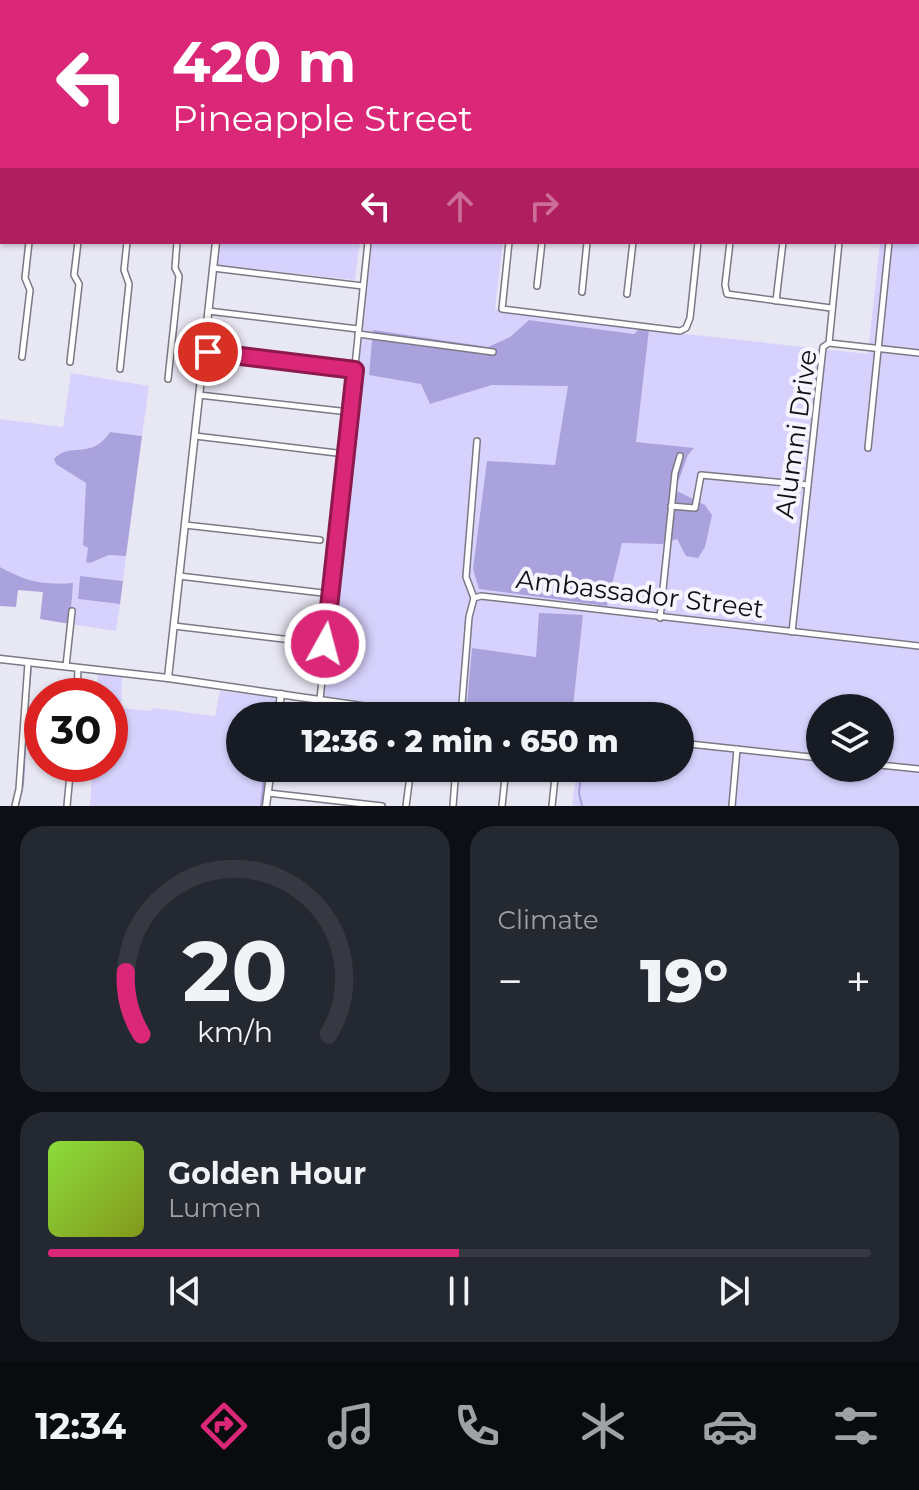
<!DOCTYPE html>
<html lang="en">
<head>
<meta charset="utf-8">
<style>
  :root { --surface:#171b24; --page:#242831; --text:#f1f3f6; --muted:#9ea1a6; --line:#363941; --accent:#db2777 }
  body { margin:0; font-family:Montserrat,sans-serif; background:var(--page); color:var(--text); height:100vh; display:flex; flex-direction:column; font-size:30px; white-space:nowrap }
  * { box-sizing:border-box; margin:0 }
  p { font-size:26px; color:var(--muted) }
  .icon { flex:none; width:44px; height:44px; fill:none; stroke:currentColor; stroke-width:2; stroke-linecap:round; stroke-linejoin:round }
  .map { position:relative; height:806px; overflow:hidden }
  .side { display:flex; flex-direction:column; gap:20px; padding:20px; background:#0d0f14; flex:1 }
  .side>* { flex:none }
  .guide { position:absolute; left:0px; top:0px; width:920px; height:244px; box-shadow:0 2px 6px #0004; background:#db2777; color:#fff; overflow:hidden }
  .tools { position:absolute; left:806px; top:694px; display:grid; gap:16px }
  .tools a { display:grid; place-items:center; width:88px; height:88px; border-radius:50%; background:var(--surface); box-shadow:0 2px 6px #0004; font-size:40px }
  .speed { position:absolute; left:24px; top:678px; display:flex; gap:16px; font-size:40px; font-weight:700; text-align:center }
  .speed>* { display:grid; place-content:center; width:104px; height:104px; border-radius:50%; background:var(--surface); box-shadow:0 2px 6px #0004; line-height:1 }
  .speed .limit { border:12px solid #d22; background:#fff; color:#111 }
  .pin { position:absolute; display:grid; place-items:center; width:68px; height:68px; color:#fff; margin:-34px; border:4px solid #fff; border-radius:50%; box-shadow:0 2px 8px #0007 }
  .me { position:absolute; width:88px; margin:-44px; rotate:7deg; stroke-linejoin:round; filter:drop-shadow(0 0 6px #0008) }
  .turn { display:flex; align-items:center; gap:28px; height:168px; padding:0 40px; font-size:36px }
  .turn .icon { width:104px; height:104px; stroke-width:2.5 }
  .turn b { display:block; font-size:56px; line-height:68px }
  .lanes { display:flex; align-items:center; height:76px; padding:0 40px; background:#0003; justify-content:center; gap:40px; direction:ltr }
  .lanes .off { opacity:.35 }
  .big { font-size:60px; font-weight:800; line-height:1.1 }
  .side .widget { flex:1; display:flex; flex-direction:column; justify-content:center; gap:12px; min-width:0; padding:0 28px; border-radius:24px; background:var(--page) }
  .side .dial { align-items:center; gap:0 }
  .dial svg { height:208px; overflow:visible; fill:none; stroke:var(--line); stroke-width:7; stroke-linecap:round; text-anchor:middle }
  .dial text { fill:var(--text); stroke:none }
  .song { display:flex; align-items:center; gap:24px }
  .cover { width:96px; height:96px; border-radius:12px; background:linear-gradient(135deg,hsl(90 70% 55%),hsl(70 70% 35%)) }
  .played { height:8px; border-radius:4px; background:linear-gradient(90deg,var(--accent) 50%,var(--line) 50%) }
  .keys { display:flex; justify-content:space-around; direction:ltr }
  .heat { display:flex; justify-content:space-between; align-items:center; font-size:44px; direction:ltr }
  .side .tiles { flex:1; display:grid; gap:20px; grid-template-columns:1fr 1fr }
  .widget:last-child { grid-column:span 2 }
  .trip { position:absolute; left:226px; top:702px; width:468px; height:80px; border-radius:40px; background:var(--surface); box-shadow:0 2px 6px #0004; font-weight:800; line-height:80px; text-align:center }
  .dock { display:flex; height:128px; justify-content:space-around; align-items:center; background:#090b0e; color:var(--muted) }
  .dock .icon { width:56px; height:56px }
  .dock .active { color:var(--accent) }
  .dock b { font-size:36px; color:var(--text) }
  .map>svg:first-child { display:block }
</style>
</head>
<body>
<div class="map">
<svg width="919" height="806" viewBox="0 0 919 806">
  <rect width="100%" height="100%" fill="#e8e7f4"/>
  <g fill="#d7d2fd" fill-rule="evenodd">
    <path d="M907 0H919V806H572L577 768H680V716H572L583 616 536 657 472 648 466 714 323 696 342 536 330 534 339 458 348 457 372 242H503L495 309 639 329 634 334 529 320 510 337 488 347 373 331 421 384 430 404 492 385H569L555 465 622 543 662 544 705 505 674 490 688 455 694 449 636 442 649 330 868 354 880 242H918V2H907ZM820 708H880V768H820Z"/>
    <path d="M220 242H360L355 280 218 265Z"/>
    <path d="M71 373 149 386 142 436 110 432C95 456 80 446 57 455L70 473 86 483 83 545 88 548 90 563 109 555 126 556 123 581 80 576 78 599 120 604 116 631 70 624 73 583C43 585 26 582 0 567V419L63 427Z"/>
    <path d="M97 670 122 673 121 708 151 711 153 708 215 716 220 691 271 697 281 694 278 716H240V768H271L266 806H90L93 764H110V696H77V693L98 695Z"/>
  </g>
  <g fill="#aaa2dc">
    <path d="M529 320 634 334 639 329 649 330 636 442 694 448 688 455 675 490 705 505 712 515 705 547 698 558 686 556 677 539 662 544 622 543 607 606 479 589 473 569 487 461 555 465 568 386 492 385 430 404 421 384 369 375 373 330 488 347 510 337Z"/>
    <path d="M110 432 142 436 126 556 109 555 90 563 86 562 88 548 83 545 86 483 56 464 54 459C70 441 91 461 110 432Z"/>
    <path d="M0 567C27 582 43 585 73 583L70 624 40 619 43 592 18 590 16 607 0 606Z"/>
    <path d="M80 576 123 581 120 604 78 599Z"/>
    <path d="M539 613 583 615 572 716 466 714 472 648 536 657Z"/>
  </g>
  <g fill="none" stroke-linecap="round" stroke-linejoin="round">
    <g stroke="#a8a0da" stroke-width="2">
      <path d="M0 167H2"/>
      <path d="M0 174H2"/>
      <path d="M28 699 31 668"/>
      <path d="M582 768 579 793 582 806"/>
      <path d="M18 806 23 784 27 713"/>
      <path d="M261 806 265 768"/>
    </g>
    <defs>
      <g id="minor">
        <path d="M166 2V0"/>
        <path d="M243 2V0"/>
        <path d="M405 2 425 0"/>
        <path d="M535 2V0"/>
        <path d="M658 2V0"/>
        <path d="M697 2 698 0"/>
        <path d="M734 2 735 0"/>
        <path d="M760 2V0"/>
        <path d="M811 2V0"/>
        <path d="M865 2V0"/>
        <path d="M916 2V0"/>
        <path d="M509 242 502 309 680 331 686 328 690 318 698 242"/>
        <path d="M730 242 725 285 727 294 831 308"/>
        <path d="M213 268 363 286"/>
        <path d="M537 286 542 242"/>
        <path d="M582 292 587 242"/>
        <path d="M627 294 633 242"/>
        <path d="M776 301 783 242"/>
        <path d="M208 311 358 329"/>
        <path d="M358 334 493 352"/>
        <path d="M829 343 919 353"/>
        <path d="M204 352 355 370"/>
        <path d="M22 357 30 290 25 278 29 242"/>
        <path d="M70 362 79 284 74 275 78 242"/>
        <path d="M120 369 129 284 124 270 127 242"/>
        <path d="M168 379 179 276 175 268 177 242"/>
        <path d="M199 395 349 412"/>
        <path d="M195 436 345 454"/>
        <path d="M868 448 889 242"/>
        <path d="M671 506 695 508 701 475 808 485"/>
        <path d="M185 525 320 540"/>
        <path d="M179 576 331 594"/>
        <path d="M474 598 466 577 477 441"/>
        <path d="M660 618 675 473 680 456"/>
        <path d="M174 626 325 644"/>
        <path d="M792 632 823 347 829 343 839 242"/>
        <path d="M66 666 72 611"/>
        <path d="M77 696 78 668"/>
        <path d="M320 699 368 242"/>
        <path d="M461 716 469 617 474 598 481 596 919 646"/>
        <path d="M680 743 820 758"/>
        <path d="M880 765 919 769"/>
        <path d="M268 793 382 806"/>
        <path d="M15 806 19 789 28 663"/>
        <path d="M67 806 71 764"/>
        <path d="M406 806 411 768"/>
        <path d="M453 806 456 768"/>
        <path d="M502 806 506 768"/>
        <path d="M552 806 556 768"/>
        <path d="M732 806 737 749"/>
      </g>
      <g id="tertiary">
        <path d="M0 170H2"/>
        <path d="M0 659 168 678 431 716"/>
        <path d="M168 678 216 242"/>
        <path d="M278 716 281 694"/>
        <path d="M266 806 271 768"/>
      </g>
    </defs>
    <use href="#minor" stroke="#7a7984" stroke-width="8"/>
    <use href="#tertiary" stroke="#7a7984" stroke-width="9"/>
    <use href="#minor" stroke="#fff" stroke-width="5"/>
    <use href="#tertiary" stroke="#fff" stroke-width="6"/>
  </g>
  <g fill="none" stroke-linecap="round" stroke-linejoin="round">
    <defs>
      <path id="route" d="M208 352 355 370 325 644"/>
    </defs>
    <use href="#route" stroke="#8e194d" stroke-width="20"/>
    <use href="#route" stroke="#db2777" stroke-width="14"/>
  </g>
  <g text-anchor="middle" stroke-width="8" stroke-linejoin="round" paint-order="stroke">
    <g font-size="26" fill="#100f13" stroke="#f6f5ff">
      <text transform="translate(796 434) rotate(-82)" y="9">Alumni Drive</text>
      <text transform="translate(640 594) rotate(7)" y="9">Ambassador Street</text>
    </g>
  </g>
</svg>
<div class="tools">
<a><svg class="icon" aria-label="layers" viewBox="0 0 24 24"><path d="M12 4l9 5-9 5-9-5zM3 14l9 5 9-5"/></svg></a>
</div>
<div class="speed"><div class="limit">30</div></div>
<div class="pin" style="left:208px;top:352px;background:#d93025"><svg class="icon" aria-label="arrive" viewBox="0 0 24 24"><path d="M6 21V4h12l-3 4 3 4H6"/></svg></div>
<svg class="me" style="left:325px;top:644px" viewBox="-20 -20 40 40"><circle r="17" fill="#db2777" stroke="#fff" stroke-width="3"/><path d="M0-11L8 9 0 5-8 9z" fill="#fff"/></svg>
<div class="trip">12:36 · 2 min · 650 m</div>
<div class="guide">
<div class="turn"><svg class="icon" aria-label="left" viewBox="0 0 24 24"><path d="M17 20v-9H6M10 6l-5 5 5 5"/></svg><div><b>420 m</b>Pineapple Street</div></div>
<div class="lanes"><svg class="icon" aria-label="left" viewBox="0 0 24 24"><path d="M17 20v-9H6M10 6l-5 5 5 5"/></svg><svg class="icon off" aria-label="ahead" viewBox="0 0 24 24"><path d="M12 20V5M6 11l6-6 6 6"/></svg><svg class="icon off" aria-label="right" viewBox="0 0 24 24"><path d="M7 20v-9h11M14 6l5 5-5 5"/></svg></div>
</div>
</div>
<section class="side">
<div class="tiles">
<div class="widget dial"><svg viewBox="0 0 100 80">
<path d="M14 69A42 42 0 1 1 86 69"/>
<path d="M14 69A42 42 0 0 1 8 45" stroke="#db2777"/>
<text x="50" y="56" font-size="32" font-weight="700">20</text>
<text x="50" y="72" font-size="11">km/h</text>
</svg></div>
<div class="widget"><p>Climate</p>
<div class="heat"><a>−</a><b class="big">19°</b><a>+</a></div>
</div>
<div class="widget">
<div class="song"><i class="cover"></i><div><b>Golden Hour</b><p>Lumen</p></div></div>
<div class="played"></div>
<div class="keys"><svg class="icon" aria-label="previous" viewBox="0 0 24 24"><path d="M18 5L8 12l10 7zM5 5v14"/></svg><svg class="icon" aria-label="pause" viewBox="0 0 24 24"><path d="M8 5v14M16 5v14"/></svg><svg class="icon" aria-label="next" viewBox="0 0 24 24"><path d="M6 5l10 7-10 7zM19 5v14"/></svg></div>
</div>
</div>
</section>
<nav class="dock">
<b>12:34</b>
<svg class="icon active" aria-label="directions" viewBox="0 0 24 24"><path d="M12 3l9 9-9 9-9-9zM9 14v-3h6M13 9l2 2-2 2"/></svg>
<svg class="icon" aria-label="music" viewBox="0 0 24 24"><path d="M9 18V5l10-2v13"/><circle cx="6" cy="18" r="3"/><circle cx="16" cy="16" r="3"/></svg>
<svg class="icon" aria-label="phone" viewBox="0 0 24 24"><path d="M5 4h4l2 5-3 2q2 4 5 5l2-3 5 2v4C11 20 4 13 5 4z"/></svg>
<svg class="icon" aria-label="climate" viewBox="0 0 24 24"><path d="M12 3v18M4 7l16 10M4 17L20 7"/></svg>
<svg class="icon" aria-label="car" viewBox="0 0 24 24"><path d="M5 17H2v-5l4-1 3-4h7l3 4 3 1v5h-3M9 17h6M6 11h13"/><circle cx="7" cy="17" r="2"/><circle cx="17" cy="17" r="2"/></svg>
<svg class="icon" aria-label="filters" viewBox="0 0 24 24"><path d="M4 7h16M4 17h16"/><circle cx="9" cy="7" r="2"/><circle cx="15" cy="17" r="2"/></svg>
</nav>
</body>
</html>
